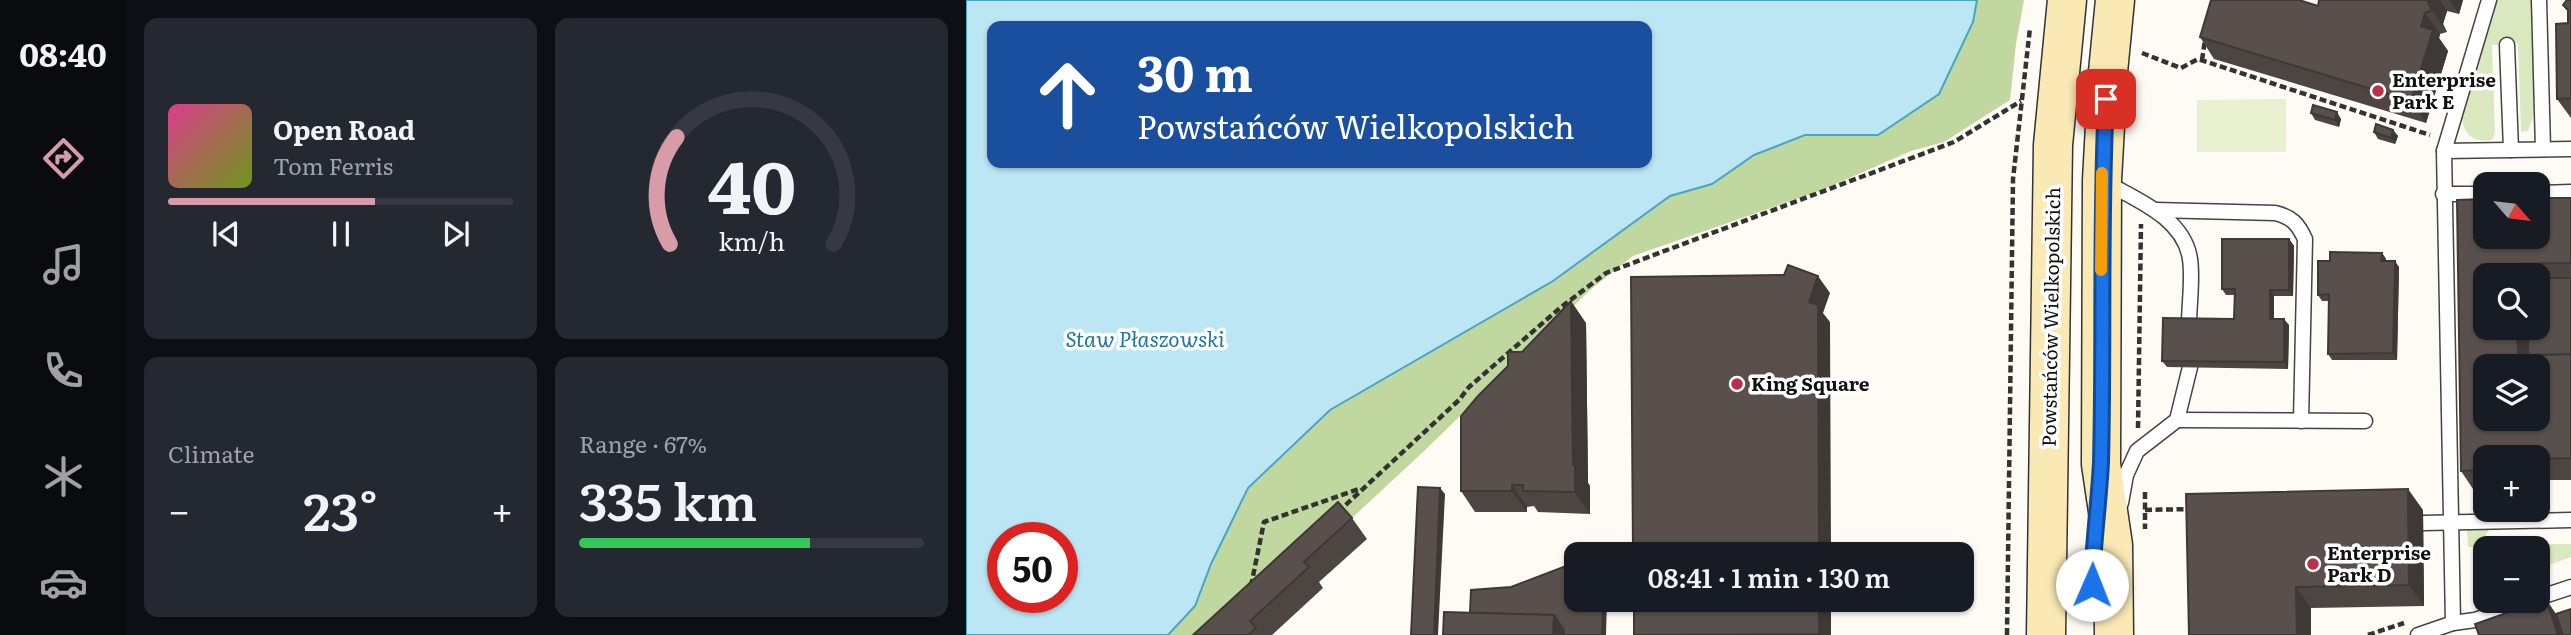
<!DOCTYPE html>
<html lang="en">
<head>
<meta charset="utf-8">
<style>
  :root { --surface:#171b24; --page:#242831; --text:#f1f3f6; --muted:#9ea1a6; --line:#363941; --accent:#d89ba8 }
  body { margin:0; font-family:Literata,serif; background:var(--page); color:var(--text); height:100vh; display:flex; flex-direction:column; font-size:26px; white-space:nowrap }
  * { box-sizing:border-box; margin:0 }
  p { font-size:23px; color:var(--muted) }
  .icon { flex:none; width:38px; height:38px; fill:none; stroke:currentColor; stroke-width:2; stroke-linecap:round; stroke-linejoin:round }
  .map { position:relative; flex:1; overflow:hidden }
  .side { display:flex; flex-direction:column; gap:18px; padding:18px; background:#0d0f14; width:840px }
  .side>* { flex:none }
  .guide { position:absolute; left:21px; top:21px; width:665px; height:147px; border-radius:14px; box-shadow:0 2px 5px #0004; background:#1a4fa0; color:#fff; overflow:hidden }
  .needle { width:46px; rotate:118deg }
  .buttons { position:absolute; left:1507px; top:172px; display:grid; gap:14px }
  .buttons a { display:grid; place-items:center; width:77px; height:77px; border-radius:14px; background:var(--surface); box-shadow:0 2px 5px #0004; font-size:35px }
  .speed { position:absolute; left:21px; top:522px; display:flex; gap:14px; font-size:35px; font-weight:700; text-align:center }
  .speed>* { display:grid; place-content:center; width:91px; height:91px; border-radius:50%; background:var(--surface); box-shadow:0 2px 5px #0004; line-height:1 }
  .speed .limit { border:10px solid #d22; background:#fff; color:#111 }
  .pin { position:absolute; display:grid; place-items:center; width:60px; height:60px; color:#fff; margin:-30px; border-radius:14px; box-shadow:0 4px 10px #0006 }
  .me { position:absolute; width:77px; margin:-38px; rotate:1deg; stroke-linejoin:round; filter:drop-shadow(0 0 5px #0008) }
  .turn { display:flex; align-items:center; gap:24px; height:147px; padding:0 35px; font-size:32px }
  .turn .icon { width:91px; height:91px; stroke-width:2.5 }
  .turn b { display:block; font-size:49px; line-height:60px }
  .big { font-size:52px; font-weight:600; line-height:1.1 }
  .side .widget { flex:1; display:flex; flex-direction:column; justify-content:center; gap:10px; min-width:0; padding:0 24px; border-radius:14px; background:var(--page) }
  .side .dial { align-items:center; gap:0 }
  .dial svg { height:182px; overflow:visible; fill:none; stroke:var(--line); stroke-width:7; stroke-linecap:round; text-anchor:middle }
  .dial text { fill:var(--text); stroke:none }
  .song { display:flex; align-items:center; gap:21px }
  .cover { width:84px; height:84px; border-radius:10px; background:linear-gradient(135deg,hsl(330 70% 55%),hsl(80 70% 35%)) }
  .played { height:7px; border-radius:4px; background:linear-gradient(90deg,var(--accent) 60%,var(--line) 60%) }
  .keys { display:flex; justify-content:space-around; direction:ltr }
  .heat { display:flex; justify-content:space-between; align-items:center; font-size:38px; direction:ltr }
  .charge { height:10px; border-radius:5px; background:linear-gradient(90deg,#34c759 67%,var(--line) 0) }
  .side .tiles { flex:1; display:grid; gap:18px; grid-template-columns:repeat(2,1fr) }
  .trip { position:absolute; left:598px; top:542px; width:410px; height:70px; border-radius:14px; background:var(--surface); box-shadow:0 2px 5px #0004; font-weight:600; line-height:70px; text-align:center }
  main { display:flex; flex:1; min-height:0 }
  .tab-bar { display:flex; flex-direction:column; width:126px; justify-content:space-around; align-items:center; background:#090b0e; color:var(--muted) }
  .tab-bar .icon { width:49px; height:49px }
  .tab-bar .selected { color:var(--accent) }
  .tab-bar b { font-size:32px; color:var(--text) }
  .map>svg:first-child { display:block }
</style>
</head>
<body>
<main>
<nav class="tab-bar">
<b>08:40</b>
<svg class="icon selected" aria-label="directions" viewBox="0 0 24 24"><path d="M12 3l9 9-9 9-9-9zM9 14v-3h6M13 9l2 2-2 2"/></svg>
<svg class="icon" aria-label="music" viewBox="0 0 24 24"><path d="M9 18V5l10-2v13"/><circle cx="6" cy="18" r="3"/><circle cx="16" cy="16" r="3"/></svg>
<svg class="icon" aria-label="phone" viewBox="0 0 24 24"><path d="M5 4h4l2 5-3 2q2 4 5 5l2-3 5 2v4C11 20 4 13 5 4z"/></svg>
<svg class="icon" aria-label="climate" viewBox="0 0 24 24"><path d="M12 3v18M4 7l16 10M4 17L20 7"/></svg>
<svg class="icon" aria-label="car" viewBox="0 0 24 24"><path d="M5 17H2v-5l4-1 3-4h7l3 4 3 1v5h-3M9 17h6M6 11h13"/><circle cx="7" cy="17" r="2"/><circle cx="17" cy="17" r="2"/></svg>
</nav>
<section class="side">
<div class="tiles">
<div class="widget">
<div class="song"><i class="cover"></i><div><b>Open Road</b><p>Tom Ferris</p></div></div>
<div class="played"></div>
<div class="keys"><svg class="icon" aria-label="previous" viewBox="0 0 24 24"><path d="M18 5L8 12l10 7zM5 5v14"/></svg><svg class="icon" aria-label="pause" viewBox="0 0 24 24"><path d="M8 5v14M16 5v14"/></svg><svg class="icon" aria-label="next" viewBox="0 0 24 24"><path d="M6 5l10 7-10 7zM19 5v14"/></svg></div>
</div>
<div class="widget dial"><svg viewBox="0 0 100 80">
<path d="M14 69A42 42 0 1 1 86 69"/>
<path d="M14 69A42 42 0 0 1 17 22" stroke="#d89ba8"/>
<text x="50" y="56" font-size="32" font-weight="700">40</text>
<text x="50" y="72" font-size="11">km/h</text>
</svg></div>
<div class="widget"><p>Climate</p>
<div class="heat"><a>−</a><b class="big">23°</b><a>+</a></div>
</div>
<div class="widget"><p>Range · 67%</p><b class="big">335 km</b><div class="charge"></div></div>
</div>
</section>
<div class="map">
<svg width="1605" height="635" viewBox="0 0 1605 635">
  <rect width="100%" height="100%" fill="#fefbf5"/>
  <g fill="#dae8bf">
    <path d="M1530 0H1566L1568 115 1562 131 1555 132 1552 44 1526 45 1529 133 1526 140C1508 144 1496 133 1496 116Z"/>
    <path d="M1524 527 1515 545 1605 544V557L1572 569V548L1502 547 1501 529Z"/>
  </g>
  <path fill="#c0d89f" d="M1011 0H1058L1050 44 1044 100 978 142 945 151 856 190 667 256 624 290 457 452 260 635H202L229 606 245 564 282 488 364 410 587 281 704 196 746 184 788 155 839 135H912L973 94 1007 22Z"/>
  <path fill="#e9f0d0" d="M1320 99V152H1231V100Z"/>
  <path fill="#bce6f3" stroke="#47a5c6" stroke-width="2" fill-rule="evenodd" d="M0 0H1011L1007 22 973 94 912 135H839L788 155 746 184 704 196 587 281 364 410 282 488 245 564 229 606 202 635H0ZM26 26H681V163H26ZM37 537H96V597H37Z"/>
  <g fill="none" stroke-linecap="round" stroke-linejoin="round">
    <defs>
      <g id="lane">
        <path d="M1573 0 1577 149"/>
        <path d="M1541 45 1545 150"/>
        <path d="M1478 151 1605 149"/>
        <path d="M1139 182C1171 200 1218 218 1224 259 1227 280 1223 304 1223 324"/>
        <path d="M1572 193 1605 192"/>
        <path d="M1477 194H1519"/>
        <path d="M1189 210 1309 213C1326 217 1332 224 1339 239L1335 421"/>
        <path d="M1211 420 1399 421"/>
        <path d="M1155 503 1160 475 1171 451 1211 420 1224 367"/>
        <path d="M1457 523 1605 520"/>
        <path d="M1572 598 1605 587"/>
        <path d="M1487 623 1478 151 1523 0"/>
        <path d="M1452 635 1487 623 1509 620 1566 600"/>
      </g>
      <g id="secondary">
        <path d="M1080 635 1087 145 1101 0"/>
        <path d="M1148 635 1147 545 1135 464 1136 180 1142 72 1149 0"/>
      </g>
    </defs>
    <use href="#lane" stroke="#444" stroke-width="17"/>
    <use href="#secondary" stroke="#333" stroke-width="41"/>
    <g stroke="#333" stroke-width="4.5" stroke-dasharray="7 3.5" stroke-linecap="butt">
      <path d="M1176 53 1215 68 1232 59 1464 135"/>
      <path d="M1236 60 1239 40"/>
      <path d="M1172 428 1175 224"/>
      <path d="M1179 492V529"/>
      <path d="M1179 510 1224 509"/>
      <path d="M372 512 493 400 503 387 594 308 640 273 988 142 1055 101"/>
      <path d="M285 586 298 522 393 489"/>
      <path d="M1041 635 1047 179 1064 28"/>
      <path d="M1402 635 1438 623"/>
    </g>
    <use href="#lane" stroke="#fff" stroke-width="14"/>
    <use href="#secondary" stroke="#fae9b4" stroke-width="38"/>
  </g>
  <g fill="#4d4542" fill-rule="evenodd">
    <path d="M1353 0H1497L1493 14 1481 11 1477 24 1481 32 1474 34 1473 38 1482 51 1460 123 1248 59 1234 37 1352 6Z"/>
    <path d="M1599 0H1605V118L1591 99 1602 23V12L1597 5 1600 1Z"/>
    <path d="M1345 113 1375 119 1373 127 1349 120Z"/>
    <path d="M1427 130 1432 136 1429 144 1412 139 1408 132Z"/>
    <path d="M1605 198V480H1584V491H1572V457H1519V492H1509L1495 471 1491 200ZM1519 275H1572V327Z"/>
    <path d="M1323 239 1328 246 1327 296H1308V319L1323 325 1322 369 1201 367 1196 361 1268 319 1269 295H1260L1256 289Z"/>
    <path d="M1416 253 1420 259V261L1433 267 1431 360H1366L1362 354 1363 301H1356L1352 295 1364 261Z"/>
    <path d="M620 323 622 483 624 486V514L572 512 568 506 561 507V512H509L495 491 556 352Z"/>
    <path d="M1457 510 1458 606 1345 608 1223 635Z"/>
    <path d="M386 518 401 539 353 582 357 588 306 635H227Z"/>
    <rect x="668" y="600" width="197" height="35"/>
  </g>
  <g fill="#3e3836">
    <path d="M1463 0H1474L1481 11 1477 24 1481 32 1466 10 1462 2Z"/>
    <path d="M1483 0H1497L1493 14Z"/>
    <path d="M1459 13 1474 34 1473 38 1482 51 1460 123 1445 101 1455 26Z"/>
    <path d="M1371 112 1375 119 1373 127 1369 120Z"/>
    <path d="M1427 130 1432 136 1429 144 1425 138Z"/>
    <path d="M1323 239 1328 246 1327 296 1323 290Z"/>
    <path d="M1416 253 1420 259V267L1415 261Z"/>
    <path d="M1429 261 1433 267 1431 360 1427 353Z"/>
    <path d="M1551 264 1558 275H1551Z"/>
    <path d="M852 276 864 293 857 313 864 322 865 555H853L843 302Z"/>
    <path d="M1304 290 1308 296V325L1304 319Z"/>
    <path d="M605 301 620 323 622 483 624 486V514L609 492 607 465Z"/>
    <path d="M1318 319 1323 325 1322 369 1318 362Z"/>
    <path d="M1551 327H1566L1567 366 1552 355Z"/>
    <path d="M1572 462 1584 480V491L1572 472Z"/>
    <path d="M546 485 561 507V512L546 491Z"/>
    <path d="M474 488 479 494 472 635H468Z"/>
    <path d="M1442 489 1457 510 1458 606 1443 585Z"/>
    <path d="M1330 587 1345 608V635H1331Z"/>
    <path d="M1580 599 1594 620 1600 635H1592Z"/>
    <path d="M637 600H641L640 635H636Z"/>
    <path d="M853 600H865V635H854L853 634Z"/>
    <path d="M588 615 602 635H587Z"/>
  </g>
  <g fill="#59504d" stroke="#3e3836" stroke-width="2" fill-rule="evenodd">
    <path d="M1245 0H1333L1352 6 1353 0H1463L1462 2 1466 10 1459 13 1455 26 1467 30 1445 101 1234 37Z"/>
    <path d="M1601 0H1605V98L1591 99 1590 24 1602 23V10L1597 5Z"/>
    <path d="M1347 105 1371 112 1369 120 1345 113Z"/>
    <path d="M1410 124 1427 130 1425 138 1408 132Z"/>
    <path d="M1572 198H1605V263L1551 264V275H1519V327H1551L1552 355 1605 354V458L1572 459V457H1519V470L1495 471 1491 200 1519 199V236H1572ZM1519 366H1572V418H1519Z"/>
    <path d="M1256 239H1323V290H1304V319H1318V362L1196 361 1197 318 1268 319 1269 289H1256Z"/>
    <path d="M1364 252 1416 253 1415 261H1429L1427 353 1362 354 1363 294 1352 295V261H1364Z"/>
    <path d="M822 265 852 276 843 302 852 305 853 555H667L665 277 818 275Z"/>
    <path d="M1572 278H1605V354L1562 355V327H1572Z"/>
    <path d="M605 301 607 465H609V492L557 491V485H546V491H495V416L512 396 542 366V352H556Z"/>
    <path d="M452 487 474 488 468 635H445Z"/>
    <path d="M1442 489 1443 585 1330 587 1331 635H1223L1220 494Z"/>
    <path d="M372 502 386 518 338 562 343 567 284 621 290 628 282 635H227Z"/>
    <path d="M600 566 611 567V600H637L636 635H598V630L588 615 504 613 505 590 545 587Z"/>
    <path d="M1580 599 1592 635H1513L1509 624Z"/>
    <path d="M668 600H853V634L668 635Z"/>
    <path d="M1605 609V635H1597L1590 614Z"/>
    <path d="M478 612 588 615 587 635H477Z"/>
  </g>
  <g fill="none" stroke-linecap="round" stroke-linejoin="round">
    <defs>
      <path id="route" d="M1126 585C1127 544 1133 503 1135 462 1138 341 1134 220 1140 99"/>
    </defs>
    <use href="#route" stroke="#114b97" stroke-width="18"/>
    <use href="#route" stroke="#1a73e8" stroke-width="12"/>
    <path stroke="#f59e0b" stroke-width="12" d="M1135 270 1136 173"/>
  </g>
  <g fill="#ba2f49" stroke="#fff" stroke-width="2.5">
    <circle cx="1412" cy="91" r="7"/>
    <circle cx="771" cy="384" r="7"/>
    <circle cx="1347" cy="564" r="7"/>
  </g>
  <g text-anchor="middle" stroke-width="7" stroke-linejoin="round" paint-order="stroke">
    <g font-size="19" font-weight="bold" fill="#111" stroke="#fff" text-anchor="start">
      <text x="1426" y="87">Enterprise<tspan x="1426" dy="22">Park E</tspan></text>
      <text x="785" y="391">King Square</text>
      <text x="1361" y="560">Enterprise<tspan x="1361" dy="22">Park D</tspan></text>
    </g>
    <g font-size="19" fill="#111" stroke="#fff">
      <text transform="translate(1085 317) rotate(-89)" y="7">Powstańców Wielkopolskich</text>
    </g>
    <g font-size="21" font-style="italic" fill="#1f779d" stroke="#fff">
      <text x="179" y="347">Staw Płaszowski</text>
    </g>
  </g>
</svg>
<div class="buttons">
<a><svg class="needle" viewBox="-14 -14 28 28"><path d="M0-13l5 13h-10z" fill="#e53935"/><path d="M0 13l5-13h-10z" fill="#9ea1a6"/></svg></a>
<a><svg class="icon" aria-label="search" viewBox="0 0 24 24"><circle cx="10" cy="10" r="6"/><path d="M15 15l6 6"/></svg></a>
<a><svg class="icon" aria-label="layers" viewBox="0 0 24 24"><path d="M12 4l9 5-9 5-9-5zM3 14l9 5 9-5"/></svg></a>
<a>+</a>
<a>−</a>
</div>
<div class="speed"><div class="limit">50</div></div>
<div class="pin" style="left:1140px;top:99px;background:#d93025"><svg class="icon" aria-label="arrive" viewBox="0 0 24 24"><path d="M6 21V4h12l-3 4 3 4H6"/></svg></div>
<svg class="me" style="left:1126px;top:585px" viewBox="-20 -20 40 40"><circle r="19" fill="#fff"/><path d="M0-13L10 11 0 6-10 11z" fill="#1a73e8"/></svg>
<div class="trip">08:41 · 1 min · 130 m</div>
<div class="guide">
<div class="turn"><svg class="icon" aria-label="ahead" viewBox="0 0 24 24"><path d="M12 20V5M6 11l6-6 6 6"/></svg><div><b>30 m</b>Powstańców Wielkopolskich</div></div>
</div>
</div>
</main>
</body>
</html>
